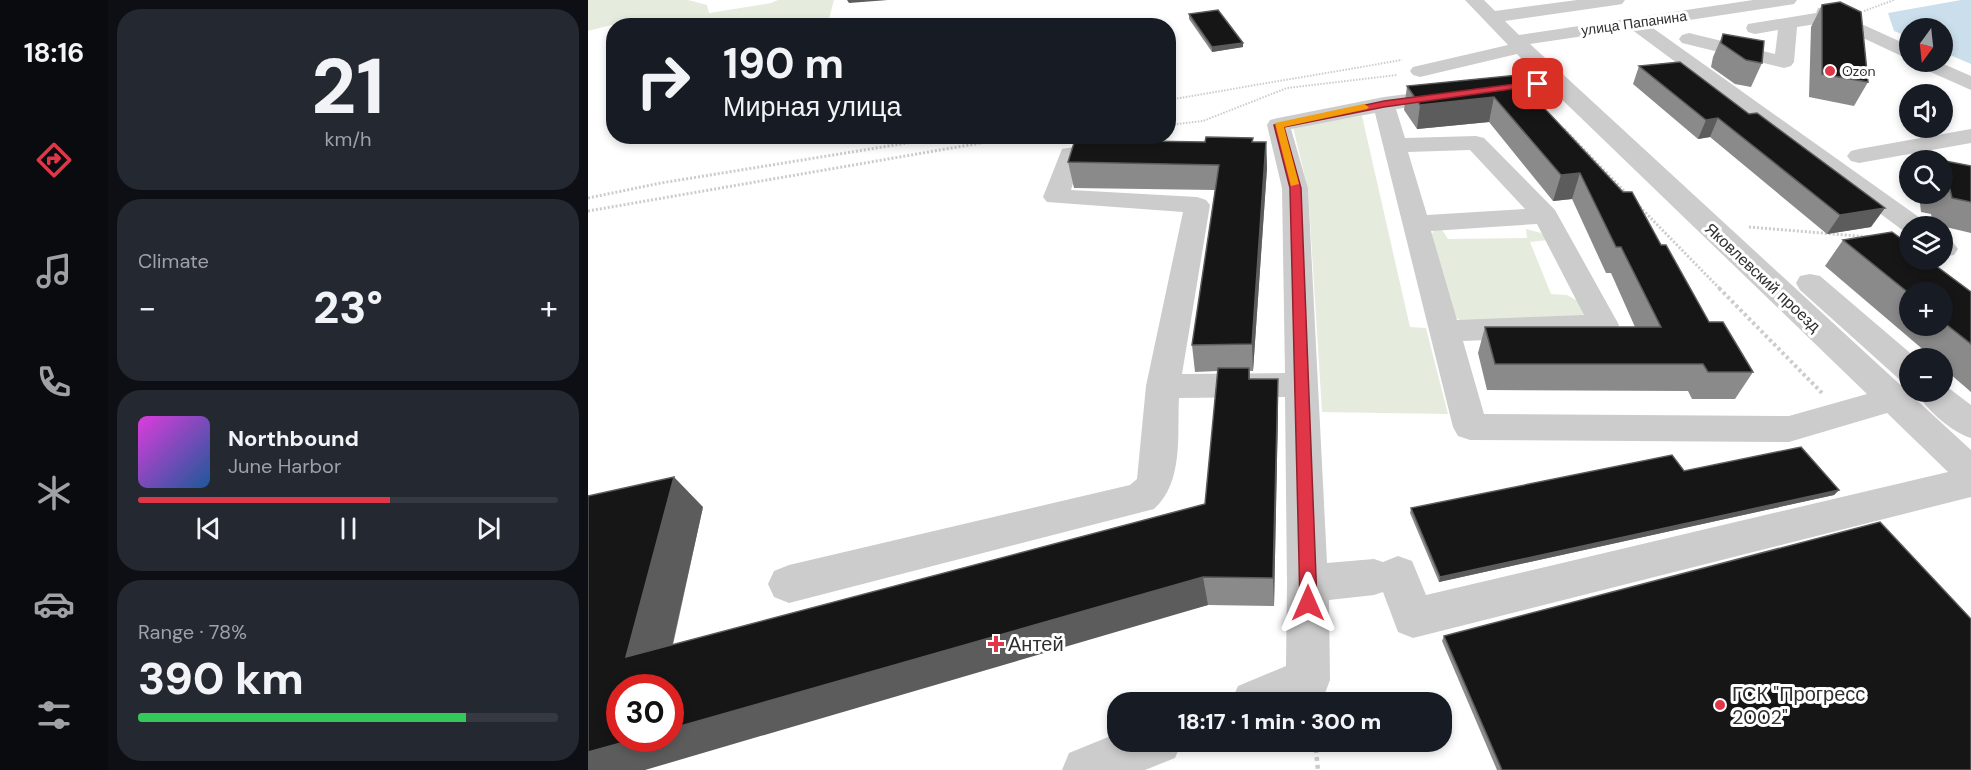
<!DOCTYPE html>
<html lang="en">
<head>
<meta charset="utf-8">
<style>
  :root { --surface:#171b24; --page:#242831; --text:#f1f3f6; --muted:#9ea1a6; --line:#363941; --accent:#e13647 }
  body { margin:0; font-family:"DM Sans",sans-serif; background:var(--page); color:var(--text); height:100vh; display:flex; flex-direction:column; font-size:22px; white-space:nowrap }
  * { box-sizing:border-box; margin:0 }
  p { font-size:20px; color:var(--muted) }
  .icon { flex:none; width:33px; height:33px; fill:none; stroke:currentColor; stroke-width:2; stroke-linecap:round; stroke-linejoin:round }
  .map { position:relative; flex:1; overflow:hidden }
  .drawer { display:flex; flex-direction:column; gap:9px; padding:9px; background:#0d0f14; width:480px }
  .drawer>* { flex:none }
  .hud { position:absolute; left:18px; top:18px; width:570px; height:126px; border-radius:24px; box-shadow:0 3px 9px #0003; background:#171b24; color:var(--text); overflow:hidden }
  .needle { width:39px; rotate:195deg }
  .tools { position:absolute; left:1311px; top:18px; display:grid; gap:12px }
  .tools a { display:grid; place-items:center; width:54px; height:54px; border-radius:50%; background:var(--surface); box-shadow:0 3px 9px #0003; font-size:30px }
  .speed { position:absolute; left:18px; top:674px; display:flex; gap:12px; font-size:30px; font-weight:700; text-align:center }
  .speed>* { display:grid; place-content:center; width:78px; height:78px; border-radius:50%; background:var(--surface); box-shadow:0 3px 9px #0003; line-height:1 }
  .speed .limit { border:9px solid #d22; background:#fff; color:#111 }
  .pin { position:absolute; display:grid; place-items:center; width:51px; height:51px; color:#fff; margin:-26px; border-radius:12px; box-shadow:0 3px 9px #0006 }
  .me { position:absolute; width:66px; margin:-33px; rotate:0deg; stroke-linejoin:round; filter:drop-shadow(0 0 4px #0008) }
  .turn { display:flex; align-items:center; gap:21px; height:126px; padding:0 18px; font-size:27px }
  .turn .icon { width:78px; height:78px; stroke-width:2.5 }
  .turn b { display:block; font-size:42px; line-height:51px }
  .big { font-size:45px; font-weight:800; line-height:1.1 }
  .drawer .card { flex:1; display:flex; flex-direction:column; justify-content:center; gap:9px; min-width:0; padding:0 21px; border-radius:24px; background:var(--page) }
  .drawer .dial { align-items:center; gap:0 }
  .dial b { font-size:78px; line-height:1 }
  .song { display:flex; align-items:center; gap:18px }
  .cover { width:72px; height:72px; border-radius:9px; background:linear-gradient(135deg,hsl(300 70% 55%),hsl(210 70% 35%)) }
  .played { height:6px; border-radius:3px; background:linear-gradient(90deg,var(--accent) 60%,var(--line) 60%) }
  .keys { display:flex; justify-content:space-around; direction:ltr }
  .heat { display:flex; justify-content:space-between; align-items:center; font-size:33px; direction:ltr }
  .charge { height:9px; border-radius:4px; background:linear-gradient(90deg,#34c759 78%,var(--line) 0) }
  .trip { position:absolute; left:519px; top:692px; width:345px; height:60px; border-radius:24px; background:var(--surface); box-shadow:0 3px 9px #0003; font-weight:800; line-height:60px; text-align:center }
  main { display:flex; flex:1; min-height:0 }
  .menu { display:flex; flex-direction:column; width:108px; justify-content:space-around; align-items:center; background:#090b0e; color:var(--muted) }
  .menu .icon { width:42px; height:42px }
  .menu .current { color:var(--accent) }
  .menu b { font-size:27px; color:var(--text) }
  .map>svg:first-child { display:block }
</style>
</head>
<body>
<main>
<nav class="menu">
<b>18:16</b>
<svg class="icon current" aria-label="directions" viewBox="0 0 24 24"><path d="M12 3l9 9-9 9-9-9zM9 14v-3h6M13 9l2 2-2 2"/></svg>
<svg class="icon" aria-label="music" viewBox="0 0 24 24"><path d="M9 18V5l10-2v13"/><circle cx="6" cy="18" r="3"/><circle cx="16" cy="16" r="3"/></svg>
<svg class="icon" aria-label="phone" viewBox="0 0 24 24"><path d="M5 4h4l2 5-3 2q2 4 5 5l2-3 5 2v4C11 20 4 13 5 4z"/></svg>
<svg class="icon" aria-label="climate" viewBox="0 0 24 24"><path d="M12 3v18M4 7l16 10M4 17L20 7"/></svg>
<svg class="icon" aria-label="car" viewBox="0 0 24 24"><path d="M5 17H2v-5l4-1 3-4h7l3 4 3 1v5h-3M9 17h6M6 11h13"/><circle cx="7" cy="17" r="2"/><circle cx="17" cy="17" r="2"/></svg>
<svg class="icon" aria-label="filters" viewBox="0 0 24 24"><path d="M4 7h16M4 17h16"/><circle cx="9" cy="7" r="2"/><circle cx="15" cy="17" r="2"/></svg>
</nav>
<section class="drawer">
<div class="card dial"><b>21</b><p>km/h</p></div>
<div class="card"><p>Climate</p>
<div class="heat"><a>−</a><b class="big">23°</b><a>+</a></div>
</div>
<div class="card">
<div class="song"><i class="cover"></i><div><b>Northbound</b><p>June Harbor</p></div></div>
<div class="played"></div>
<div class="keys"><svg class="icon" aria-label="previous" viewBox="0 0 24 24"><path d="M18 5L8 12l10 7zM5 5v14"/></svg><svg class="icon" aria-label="pause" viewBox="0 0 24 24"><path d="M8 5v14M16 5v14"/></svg><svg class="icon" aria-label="next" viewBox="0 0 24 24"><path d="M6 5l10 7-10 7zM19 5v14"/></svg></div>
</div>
<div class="card"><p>Range · 78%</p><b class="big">390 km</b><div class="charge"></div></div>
</section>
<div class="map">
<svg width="1383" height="770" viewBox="0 0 1383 770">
  <rect width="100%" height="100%" fill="#fff"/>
  <g fill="#e5ecdd">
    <path d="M0 0H100L119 5 121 13 183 3 190 0H246L240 23 227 25 80 26 39 21 0 31Z"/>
    <path d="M774 116 822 327 838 328 860 414 734 412 720 189 705 127Z"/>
    <path d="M853 228 860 239 939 238 938 229 953 233 960 240 942 242 963 294 979 295 992 302 996 314 989 321 875 322 864 315 843 236 846 230Z"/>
  </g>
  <path fill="#cadfeb" d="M1373 0H1383V64L1355 52 1354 28H1322L1321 37 1306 31 1300 13Z"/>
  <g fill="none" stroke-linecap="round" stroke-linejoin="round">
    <g stroke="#ccc" stroke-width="2" stroke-dasharray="1.5 1.5" stroke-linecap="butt">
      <path d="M1276 11 1306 0"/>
      <path d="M580 100 814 60"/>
      <path d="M580 125 615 121 699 88 809 75"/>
    </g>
    <g stroke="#ccc" stroke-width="3" stroke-dasharray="2 2" stroke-linecap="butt">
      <path d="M976 129 1040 195"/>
      <path d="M0 198 73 183 362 136"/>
      <path d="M1049 204 1133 290"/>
      <path d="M0 211 404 141 467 139"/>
      <path d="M1161 227 1282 237"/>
    </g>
    <path stroke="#ccc" stroke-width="4" stroke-dasharray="3 3" stroke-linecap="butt" d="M1131 288 1235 394"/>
    <path stroke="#ccc" stroke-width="4.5" stroke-dasharray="4 4" stroke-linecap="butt" d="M727 741 730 770"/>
    <g fill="#ccc" fill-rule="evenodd">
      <path d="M877 0H896L907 11 989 0H1037L1034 4 1028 5 917 21 931 35 1165 0H1209L1206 4 1200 5 1062 26 1335 220 1339 226H1322V233L1317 232 1043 29 942 44 1383 450V497L825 638 810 632 795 592 786 595 741 600 742 680 736 696 721 702H643L650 686 698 666 699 584 697 397 591 398C589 435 596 482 566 509L201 603 186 597 180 584 186 571 201 565 542 485 549 479 558 386 595 212 459 202 455 197 474 149 528 140 536 142 540 147 536 152 492 160 483 190 609 197 618 200 622 205 594 374 697 373 694 188 679 125 682 120 690 118 796 97 951 77 929 54 832 77 825 75 822 71 825 67 920 45ZM962 88 1279 394 1201 416 896 414 875 341 1016 335 1027 332 1031 325 967 210 896 138 888 136 817 138 808 109ZM787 113 865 427 870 436 882 440 1201 442 1299 413 1360 472 838 595 824 561 810 556 795 562 786 559 739 563 720 188 703 129ZM882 150 937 209 839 215 820 152ZM949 224 996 315 869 320 843 231Z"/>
      <path d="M1236 7 1322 46V60L1241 22 1209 27 1206 62 1203 66 1196 68 1094 43 1091 39 1094 35 1101 33 1187 54 1190 30 1167 34 1160 32 1158 28 1160 24 1228 13 1230 8Z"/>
      <path d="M1326 62H1351L1383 76V90L1329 66Z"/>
      <path d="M1383 129V143L1271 163 1263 161 1259 156 1263 151 1271 149Z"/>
      <path d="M1354 239 1364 241 1370 249 1366 255 1354 257Z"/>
      <path d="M1222 274 1232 276 1328 358H1322V383L1311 379 1212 290 1208 283 1212 276Z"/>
      <path d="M1354 383 1383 405V438C1363 432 1339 410 1328 392H1354Z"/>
      <path d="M530 733V741H594L587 758 557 770H474L481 753Z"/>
    </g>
  </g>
  <g fill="#8a8a8a" fill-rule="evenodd">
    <path d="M1234 5 1280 82 1266 106 1221 97 1223 27Z"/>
    <path d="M601 14 655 47 624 52 601 19Z"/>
    <path d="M1135 34 1174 63 1163 87 1147 84 1123 67 1125 57Z"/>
    <path d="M1092 62 1283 227 1239 234 1122 137 1110 139 1045 84 1051 66Z"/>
    <path d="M819 86 942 93 1073 245 1121 322 1165 372 1147 399H1104L1100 391 899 390 890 353 897 327H1047L1023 273H1018L984 199 965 201 901 122 829 129 816 110Z"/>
    <path d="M665 142H678L679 168 665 371H662V379L690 411 686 606 620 605 0 770 115 507 85 645 617 504 630 371 607 372 604 345 627 190 486 188 480 162Z"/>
    <path d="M1347 159 1383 166V233L1345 224 1343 214 1333 212 1331 194H1354V160H1346Z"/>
    <path d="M1255 240 1383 292V392L1354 367V358H1345L1237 266ZM1322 292H1354V326H1322Z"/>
    <path d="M1096 471 1251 490 1246 495 851 582 822 513 823 508Z"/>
    <path d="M856 636 1383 770H909L854 641Z"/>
  </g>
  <g fill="#5c5c5c">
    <path d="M259 0H300L261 3Z"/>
    <path d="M655 43V47L624 52V47Z"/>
    <path d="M906 97 901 122 829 129 832 105Z"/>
    <path d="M1130 118 1122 137 1110 139 1118 120Z"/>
    <path d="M678 142 679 168 665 371 664 344Z"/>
    <path d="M992 173 984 199 965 201 973 175Z"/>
    <path d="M1297 208 1283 227 1239 234 1252 215Z"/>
    <path d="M690 379V411L686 606 685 578Z"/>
    <path d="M86 477 115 507 76 682 38 657Z"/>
    <path d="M1251 490 1246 495 851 582 852 577Z"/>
    <path d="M615 577 620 605 57 770H0V752L51 738H82V729Z"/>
  </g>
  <g fill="#161616" stroke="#5c5c5c" stroke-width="1.5">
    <path d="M1252 2 1273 12 1280 82 1234 74V5Z"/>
    <path d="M630 10 655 43 624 47 601 14Z"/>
    <path d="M1135 34 1176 41 1174 63 1158 60 1133 43Z"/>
    <path d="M1092 62 1161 114 1169 113 1297 208 1252 215 1130 118 1118 120 1051 66Z"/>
    <path d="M940 74 942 93 1035 192H1044L1073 245H1078L1121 322H1135L1165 372H1120L1115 364H907L897 327H1073L1033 247H1028L992 173 973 175 906 97 832 105 819 86Z"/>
    <path d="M618 137 665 138 664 142H678L664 344 604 345 631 165 480 162 487 140 617 142Z"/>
    <path d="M1347 159 1383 166V202L1364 198 1362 189 1354 187V160H1347Z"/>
    <path d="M1304 232 1322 245V260H1340L1383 292V344L1354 321V292H1322V294L1255 240Z"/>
    <path d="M630 368H661V379H690L685 578 615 577 82 729V687H32V738H51L0 752V496L86 477 38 657 617 504Z"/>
    <path d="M1213 447 1251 490 852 577 823 508 1084 455 1096 471Z"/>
    <path d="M1292 522 1383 619V770H914L856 636Z"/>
  </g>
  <path fill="#e13647" stroke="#92232e" stroke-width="1.5" d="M950 81 955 84 953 85 796 107 696 127 713 188 729 603 726 609 720 611 714 609 712 603 702 188 686 125 796 101Z"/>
  <path fill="#f59e0b" d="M776 104 781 107 779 109 696 127 711 184 703 186 687 123Z"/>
  <g fill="#e13647" stroke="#fff" stroke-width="2">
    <circle cx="1242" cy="71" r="6"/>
    <path d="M405 635h6v6h6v6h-6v6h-6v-6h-6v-6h6z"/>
    <circle cx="1132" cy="705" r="6"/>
  </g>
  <g text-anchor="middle" stroke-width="6" stroke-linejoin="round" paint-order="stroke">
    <g font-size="14" fill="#2f2f2f" stroke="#fff">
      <text transform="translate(1046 23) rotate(-8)" y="5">улица Папанина</text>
    </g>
    <g font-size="14" fill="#2f2f2f" stroke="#fff" text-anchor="start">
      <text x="1254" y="76">Ozon</text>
    </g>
    <g font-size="16" fill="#2f2f2f" stroke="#fff">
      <text transform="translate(1175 277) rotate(43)" y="6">Яковлевский проезд</text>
    </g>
    <g font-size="20" fill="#2f2f2f" stroke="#fff" text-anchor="start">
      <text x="420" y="651">Антей</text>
      <text x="1144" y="701">ГСК "Прогресс<tspan x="1144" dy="23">2002"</tspan></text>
    </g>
  </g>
</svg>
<div class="tools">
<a><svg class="needle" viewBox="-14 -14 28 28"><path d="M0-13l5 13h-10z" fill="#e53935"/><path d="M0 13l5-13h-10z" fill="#9ea1a6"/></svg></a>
<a><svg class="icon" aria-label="sound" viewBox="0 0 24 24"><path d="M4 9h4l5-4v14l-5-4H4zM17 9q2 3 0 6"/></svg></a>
<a><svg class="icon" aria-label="search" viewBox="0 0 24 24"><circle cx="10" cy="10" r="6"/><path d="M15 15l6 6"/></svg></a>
<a><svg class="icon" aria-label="layers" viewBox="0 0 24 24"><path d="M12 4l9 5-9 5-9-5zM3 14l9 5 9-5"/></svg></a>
<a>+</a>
<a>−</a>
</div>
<div class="speed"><div class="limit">30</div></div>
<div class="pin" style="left:950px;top:84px;background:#d93025"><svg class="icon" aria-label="arrive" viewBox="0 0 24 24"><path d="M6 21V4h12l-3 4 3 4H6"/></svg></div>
<svg class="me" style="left:720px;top:603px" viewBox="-20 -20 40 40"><path d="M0-17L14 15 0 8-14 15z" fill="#e13647" stroke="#fff" stroke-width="4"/></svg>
<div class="trip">18:17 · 1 min · 300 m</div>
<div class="hud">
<div class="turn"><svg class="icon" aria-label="right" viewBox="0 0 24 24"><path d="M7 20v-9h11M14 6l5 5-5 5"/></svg><div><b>190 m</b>Мирная улица</div></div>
</div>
</div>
</main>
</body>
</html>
